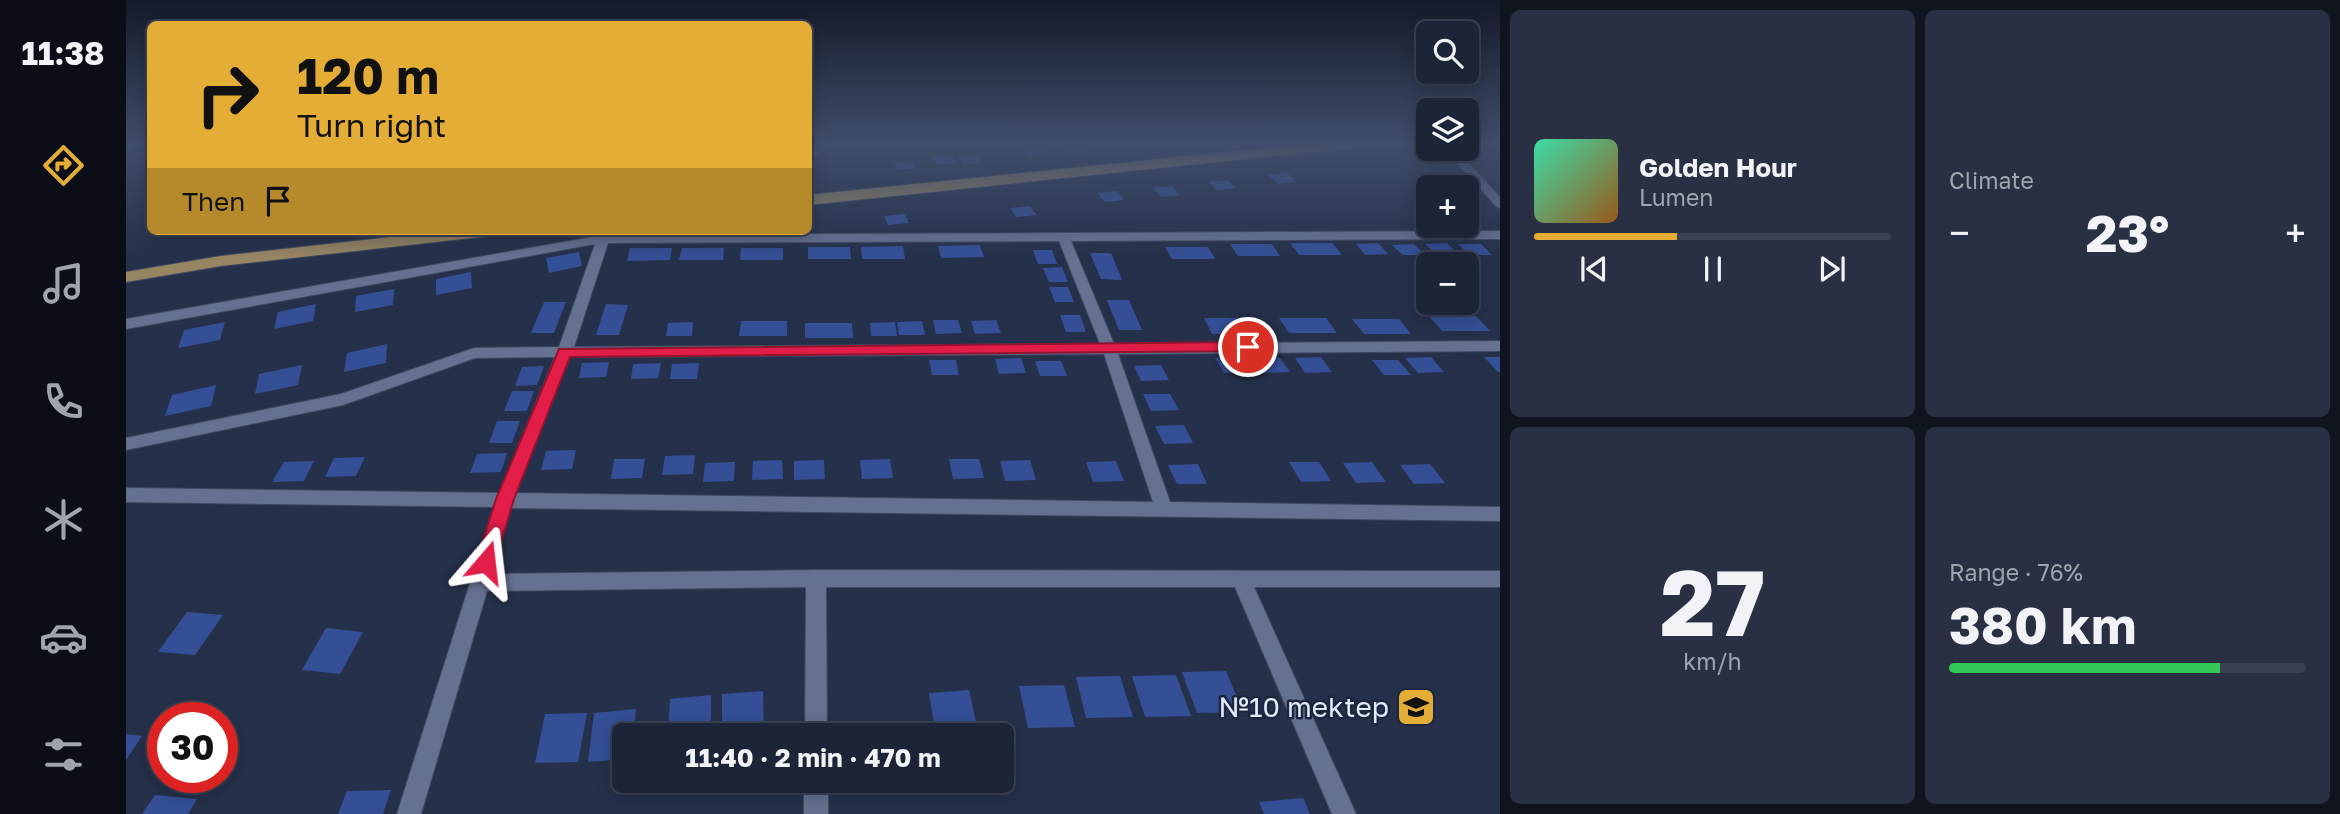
<!DOCTYPE html>
<html lang="en">
<head>
<meta charset="utf-8">
<style>
  :root { --surface:#1c2438; --page:#293043; --text:#f1f3f6; --muted:#a0a4ae; --line:#3a4153; --accent:#e4ad35 }
  body { margin:0; font-family:"Golos Text",sans-serif; background:var(--page); color:var(--text); height:100vh; display:flex; flex-direction:column; font-size:26px; white-space:nowrap }
  * { box-sizing:border-box; margin:0 }
  p { font-size:23px; color:var(--muted) }
  .icon { flex:none; width:38px; height:38px; fill:none; stroke:currentColor; stroke-width:2; stroke-linecap:round; stroke-linejoin:round }
  .map { position:relative; flex:1; overflow:hidden }
  .panel { display:flex; flex-direction:column; gap:10px; padding:10px; background:#0f141f; width:840px }
  .panel>* { flex:none }
  .hud { position:absolute; left:21px; top:21px; width:665px; height:214px; border-radius:10px; box-shadow:0 4px 18px #0003,0 0 0 2px var(--line); background:#e4ad35; color:#111; overflow:hidden }
  .fabs { position:absolute; left:1290px; top:21px; display:grid; gap:14px }
  .fabs a { display:grid; place-items:center; width:63px; height:63px; border-radius:10px; background:var(--surface); box-shadow:0 4px 18px #0003,0 0 0 2px var(--line); font-size:35px }
  .speed { position:absolute; left:21px; top:702px; display:flex; gap:14px; font-size:35px; font-weight:700; text-align:center }
  .speed>* { display:grid; place-content:center; width:91px; height:91px; border-radius:50%; background:var(--surface); box-shadow:0 4px 18px #0003,0 0 0 2px var(--line); line-height:1 }
  .speed .limit { border:10px solid #d22; background:#fff; color:#111 }
  .pin { position:absolute; display:grid; place-items:center; width:60px; height:60px; color:#fff; margin:-30px; border:4px solid #fff; border-radius:50%; box-shadow:0 2px 7px #0007 }
  .me { position:absolute; width:77px; margin:-38px; rotate:17deg; stroke-linejoin:round; filter:drop-shadow(0 0 5px #0008) }
  .turn { display:flex; align-items:center; gap:24px; height:147px; padding:0 35px; font-size:32px }
  .turn .icon { width:91px; height:91px; stroke-width:2.5 }
  .turn b { display:block; font-size:49px; line-height:60px }
  .then { display:flex; align-items:center; height:66px; padding:0 35px; background:#0003; gap:14px; font-size:26px }
  .big { font-size:52px; font-weight:700; line-height:1.1 }
  .panel .widget { flex:1; display:flex; flex-direction:column; justify-content:center; gap:10px; min-width:0; padding:0 24px; border-radius:10px; background:var(--page) }
  .panel .dial { align-items:center; gap:0 }
  .dial b { font-size:91px; line-height:1 }
  .song { display:flex; align-items:center; gap:21px }
  .cover { width:84px; height:84px; border-radius:10px; background:linear-gradient(135deg,hsl(160 70% 55%),hsl(30 70% 35%)) }
  .played { height:7px; border-radius:4px; background:linear-gradient(90deg,var(--accent) 40%,var(--line) 40%) }
  .keys { display:flex; justify-content:space-around; direction:ltr }
  .heat { display:flex; justify-content:space-between; align-items:center; font-size:38px; direction:ltr }
  .charge { height:10px; border-radius:5px; background:linear-gradient(90deg,#34c759 76%,var(--line) 0) }
  .panel .tiles { flex:1; display:grid; gap:10px; grid-template-columns:repeat(2,1fr) }
  .trip { position:absolute; left:486px; top:723px; width:402px; height:70px; border-radius:10px; background:var(--surface); box-shadow:0 4px 18px #0003,0 0 0 2px var(--line); font-weight:700; line-height:70px; text-align:center }
  main { display:flex; flex:1; min-height:0 }
  .tab-bar { display:flex; flex-direction:column; width:126px; justify-content:space-around; align-items:center; background:#0b0e16; color:var(--muted) }
  .tab-bar .icon { width:49px; height:49px }
  .tab-bar .on { color:var(--accent) }
  .tab-bar b { font-size:32px; color:var(--text) }
  .map>svg:first-child { display:block }
</style>
</head>
<body>
<main>
<nav class="tab-bar">
<b>11:38</b>
<svg class="icon on" aria-label="directions" viewBox="0 0 24 24"><path d="M12 3l9 9-9 9-9-9zM9 14v-3h6M13 9l2 2-2 2"/></svg>
<svg class="icon" aria-label="music" viewBox="0 0 24 24"><path d="M9 18V5l10-2v13"/><circle cx="6" cy="18" r="3"/><circle cx="16" cy="16" r="3"/></svg>
<svg class="icon" aria-label="phone" viewBox="0 0 24 24"><path d="M5 4h4l2 5-3 2q2 4 5 5l2-3 5 2v4C11 20 4 13 5 4z"/></svg>
<svg class="icon" aria-label="climate" viewBox="0 0 24 24"><path d="M12 3v18M4 7l16 10M4 17L20 7"/></svg>
<svg class="icon" aria-label="car" viewBox="0 0 24 24"><path d="M5 17H2v-5l4-1 3-4h7l3 4 3 1v5h-3M9 17h6M6 11h13"/><circle cx="7" cy="17" r="2"/><circle cx="17" cy="17" r="2"/></svg>
<svg class="icon" aria-label="filters" viewBox="0 0 24 24"><path d="M4 7h16M4 17h16"/><circle cx="9" cy="7" r="2"/><circle cx="15" cy="17" r="2"/></svg>
</nav>
<div class="map">
<svg width="1374" height="814" viewBox="0 0 1374 814">
  <rect width="100%" height="100%" fill="#25304a"/>
  <g fill="#344f95">
    <path d="M952 144 958 152 940 153 934 146Z"/>
    <path d="M914 147 920 155 902 156 896 149Z"/>
    <path d="M826 155 830 163 811 165 807 157Z"/>
    <path d="M852 155 857 163 838 165 833 157Z"/>
    <path d="M787 160 791 168 772 170 768 162Z"/>
    <path d="M1161 173 1170 182 1152 184 1142 175Z"/>
    <path d="M1101 180 1110 188 1091 190 1082 182Z"/>
    <path d="M1046 186 1054 195 1035 197 1027 188Z"/>
    <path d="M991 191 998 200 979 202 971 193Z"/>
    <path d="M904 206 911 215 890 217 884 208Z"/>
    <path d="M779 214 783 223 762 225 758 216Z"/>
    <path d="M1164 243H1206L1216 255H1173Z"/>
    <path d="M1252 243 1262 254 1239 255 1230 244Z"/>
    <path d="M1321 243 1332 254H1310L1299 244Z"/>
    <path d="M1104 244H1146L1154 256H1112Z"/>
    <path d="M1288 244 1299 255H1277L1266 245Z"/>
    <path d="M1332 244H1355L1366 255H1344Z"/>
    <path d="M854 245 858 257 815 258 812 246Z"/>
    <path d="M777 246 779 259H736L735 247Z"/>
    <path d="M682 247H724L725 259H682Z"/>
    <path d="M1039 247H1082L1089 259H1046Z"/>
    <path d="M504 248H546L544 260 501 261Z"/>
    <path d="M556 248H598L597 260H553Z"/>
    <path d="M615 248H657V260H614Z"/>
    <path d="M907 250H926L931 264H912Z"/>
    <path d="M453 252 456 266 423 273 420 258Z"/>
    <path d="M964 253H985L996 280 975 279Z"/>
    <path d="M936 267 942 282H923L917 268Z"/>
    <path d="M345 272 346 288 310 295V279Z"/>
    <path d="M923 287H942L948 302H929Z"/>
    <path d="M268 289 267 305 229 312 230 296Z"/>
    <path d="M981 300H1003L1016 330H993Z"/>
    <path d="M418 302H440L428 333H405Z"/>
    <path d="M190 304 187 321 148 329 152 312Z"/>
    <path d="M480 304 502 305 493 335H470Z"/>
    <path d="M934 315H954L960 332H940Z"/>
    <path d="M1303 316H1350L1364 331H1316Z"/>
    <path d="M1078 318H1124L1134 333 1086 334Z"/>
    <path d="M1153 318H1200L1211 333H1163Z"/>
    <path d="M1226 319H1273L1285 334H1238Z"/>
    <path d="M807 320H832L836 333 810 334Z"/>
    <path d="M870 320 875 333 849 334 845 321Z"/>
    <path d="M615 321H661V336H613Z"/>
    <path d="M796 321 799 335H773L771 322Z"/>
    <path d="M99 322 94 340 52 348 58 330Z"/>
    <path d="M567 322 566 336H540L542 323Z"/>
    <path d="M769 322 771 336H745L744 323Z"/>
    <path d="M679 323H726L727 338H679Z"/>
    <path d="M261 344 260 363 218 372 221 353Z"/>
    <path d="M1115 357 1124 372 1098 373 1089 358Z"/>
    <path d="M1195 357 1206 372 1179 373 1169 358Z"/>
    <path d="M1305 357 1318 372 1292 373 1279 358Z"/>
    <path d="M1358 357H1374V372H1372Z"/>
    <path d="M895 358 900 373 873 374 869 359Z"/>
    <path d="M1128 358H1154L1164 372 1137 373Z"/>
    <path d="M803 360H830L833 375H806Z"/>
    <path d="M1246 360H1272L1285 375H1258Z"/>
    <path d="M909 361H935L941 376H914Z"/>
    <path d="M483 362 480 377 453 378 456 363Z"/>
    <path d="M535 363 532 378 505 379 507 364Z"/>
    <path d="M573 363 571 379H544L546 364Z"/>
    <path d="M176 365 172 385 129 394 133 374Z"/>
    <path d="M1035 365 1043 380 1015 381 1008 366Z"/>
    <path d="M418 366 411 385 389 386 396 367Z"/>
    <path d="M90 385 85 406 39 416 46 395Z"/>
    <path d="M386 391H408L401 411H378Z"/>
    <path d="M1017 394H1044L1053 410 1025 411Z"/>
    <path d="M371 421H394L386 443H363Z"/>
    <path d="M1058 425 1067 443 1038 444 1029 426Z"/>
    <path d="M450 450 446 469 415 470 420 451Z"/>
    <path d="M381 453 375 472 344 473 351 454Z"/>
    <path d="M569 455 567 474 536 475 539 456Z"/>
    <path d="M239 457 230 476 199 477 208 458Z"/>
    <path d="M488 459H519L516 478 485 479Z"/>
    <path d="M764 459 767 478 736 479 734 460Z"/>
    <path d="M823 459H853L858 478 827 479Z"/>
    <path d="M656 460 657 479 626 480 627 461Z"/>
    <path d="M698 460 699 479 668 480V461Z"/>
    <path d="M904 460 910 480 879 481 874 461Z"/>
    <path d="M188 461 178 481 146 482 158 462Z"/>
    <path d="M990 461 998 481 967 482 960 462Z"/>
    <path d="M609 462 608 481 577 482 579 463Z"/>
    <path d="M1163 462H1193L1205 481 1175 482Z"/>
    <path d="M1246 462 1260 482 1230 483 1217 463Z"/>
    <path d="M1072 464 1081 484H1051L1042 465Z"/>
    <path d="M1304 464 1319 483 1288 484 1274 465Z"/>
    <path d="M61 612 97 615 69 655 32 652Z"/>
    <path d="M200 628 237 632 214 674 176 670Z"/>
    <path d="M1100 671 1117 712 1071 713 1056 672Z"/>
    <path d="M1050 675 1065 716 1019 717 1006 676Z"/>
    <path d="M994 676 1007 717 960 718 950 677Z"/>
    <path d="M938 685 949 727 902 728 893 686Z"/>
    <path d="M843 690 853 735H810L803 693Z"/>
    <path d="M637 691 638 735H596V694Z"/>
    <path d="M585 695V735H542L544 699Z"/>
    <path d="M510 709 508 735H499V759L462 762 468 713Z"/>
    <path d="M461 713 452 762 409 763 419 714Z"/>
    <path d="M0 734 16 736 0 760Z"/>
    <path d="M265 790 257 814H212L221 791Z"/>
    <path d="M29 795 71 799 62 814H16Z"/>
    <path d="M1177 798 1184 814H1138L1133 802Z"/>
  </g>
  <g fill="none" stroke-linecap="round" stroke-linejoin="round">
    <defs>
      <g id="minor">
        <path d="M693 143H705L682 162V153Z"/>
        <path d="M1318 149H1329L1374 197V208L1370 206Z"/>
        <path d="M474 231H484V235L1374 231V239L945 241 988 344 1374 341V351L992 354 1044 502 1374 507V521L385 508 366 574 690 570 1374 571V587H1128L1230 814H1206L1109 587H700L701 735H679L680 587 361 591 295 814H271L368 507 0 502V488L373 493 429 357 349 358 217 405 0 450V438L215 394 348 348 433 347 469 244 0 329V319L472 236ZM933 241 974 344 448 347 482 243ZM978 354 1027 502 390 493 444 357Z"/>
        <rect x="678" y="780" width="24" height="34"/>
      </g>
      <g id="major">
        <path d="M1189 143H1240L1233 147 682 205V195Z"/>
        <path d="M319 231H371L363 236 95 266 0 282V272L95 256Z"/>
      </g>
    </defs>
    <use href="#minor" stroke="#414a60" stroke-width="2"/>
    <use href="#major" stroke="#414a60" stroke-width="2"/>
    <use href="#minor" fill="#64718f" fill-rule="evenodd"/>
    <use href="#major" fill="#968462" fill-rule="evenodd"/>
  </g>
  <linearGradient id="sky" x2="0" y2="1"><stop stop-color="#141a29"/><stop offset="0.56" stop-color="#404e6b"/><stop offset="1" stop-color="#404e6b" stop-opacity="0"/></linearGradient>
  <rect width="1374" height="257" fill="url(#sky)"/>
  <path fill="#e11d48" stroke="#92132f" stroke-width="2" d="M1122 342 1130 347 1128 351 444 357 388 499 369 562 366 568 360 571 353 568 350 562 370 499 433 349Z"/>
  <defs>
    <symbol id="school-square" viewBox="-11 -11 22 22"><rect x="-9" y="-9" width="18" height="18" rx="4" fill="#e4ad35" stroke="#1c263f"/><path d="M0-5L7-2L0 1L-7-2ZM-4 1L0 2.5L4 1V4Q0 6-4 4Z" fill="#111"/></symbol>
  </defs>
  <g fill-rule="evenodd">
    <use href="#school-square" x="1268" y="685" width="44" height="44"/>
  </g>
  <g text-anchor="middle" stroke-width="5" stroke-linejoin="round" paint-order="stroke">
    <g font-size="28" fill="#e2eafb" stroke="#1c263f" text-anchor="end">
      <text x="1263" y="717">№10 mektep</text>
    </g>
  </g>
</svg>
<div class="fabs">
<a><svg class="icon" aria-label="search" viewBox="0 0 24 24"><circle cx="10" cy="10" r="6"/><path d="M15 15l6 6"/></svg></a>
<a><svg class="icon" aria-label="layers" viewBox="0 0 24 24"><path d="M12 4l9 5-9 5-9-5zM3 14l9 5 9-5"/></svg></a>
<a>+</a>
<a>−</a>
</div>
<div class="speed"><div class="limit">30</div></div>
<div class="pin" style="left:1122px;top:347px;background:#d93025"><svg class="icon" aria-label="arrive" viewBox="0 0 24 24"><path d="M6 21V4h12l-3 4 3 4H6"/></svg></div>
<svg class="me" style="left:360px;top:562px" viewBox="-20 -20 40 40"><path d="M0-17L14 15 0 8-14 15z" fill="#e11d48" stroke="#fff" stroke-width="4"/></svg>
<div class="trip">11:40 · 2 min · 470 m</div>
<div class="hud">
<div class="turn"><svg class="icon" aria-label="right" viewBox="0 0 24 24"><path d="M7 20v-9h11M14 6l5 5-5 5"/></svg><div><b>120 m</b>Turn right</div></div>
<div class="then">Then<svg class="icon" aria-label="arrive" viewBox="0 0 24 24"><path d="M6 21V4h12l-3 4 3 4H6"/></svg></div>
</div>
</div>
<section class="panel">
<div class="tiles">
<div class="widget">
<div class="song"><i class="cover"></i><div><b>Golden Hour</b><p>Lumen</p></div></div>
<div class="played"></div>
<div class="keys"><svg class="icon" aria-label="previous" viewBox="0 0 24 24"><path d="M18 5L8 12l10 7zM5 5v14"/></svg><svg class="icon" aria-label="pause" viewBox="0 0 24 24"><path d="M8 5v14M16 5v14"/></svg><svg class="icon" aria-label="next" viewBox="0 0 24 24"><path d="M6 5l10 7-10 7zM19 5v14"/></svg></div>
</div>
<div class="widget"><p>Climate</p>
<div class="heat"><a>−</a><b class="big">23°</b><a>+</a></div>
</div>
<div class="widget dial"><b>27</b><p>km/h</p></div>
<div class="widget"><p>Range · 76%</p><b class="big">380 km</b><div class="charge"></div></div>
</div>
</section>
</main>
</body>
</html>
